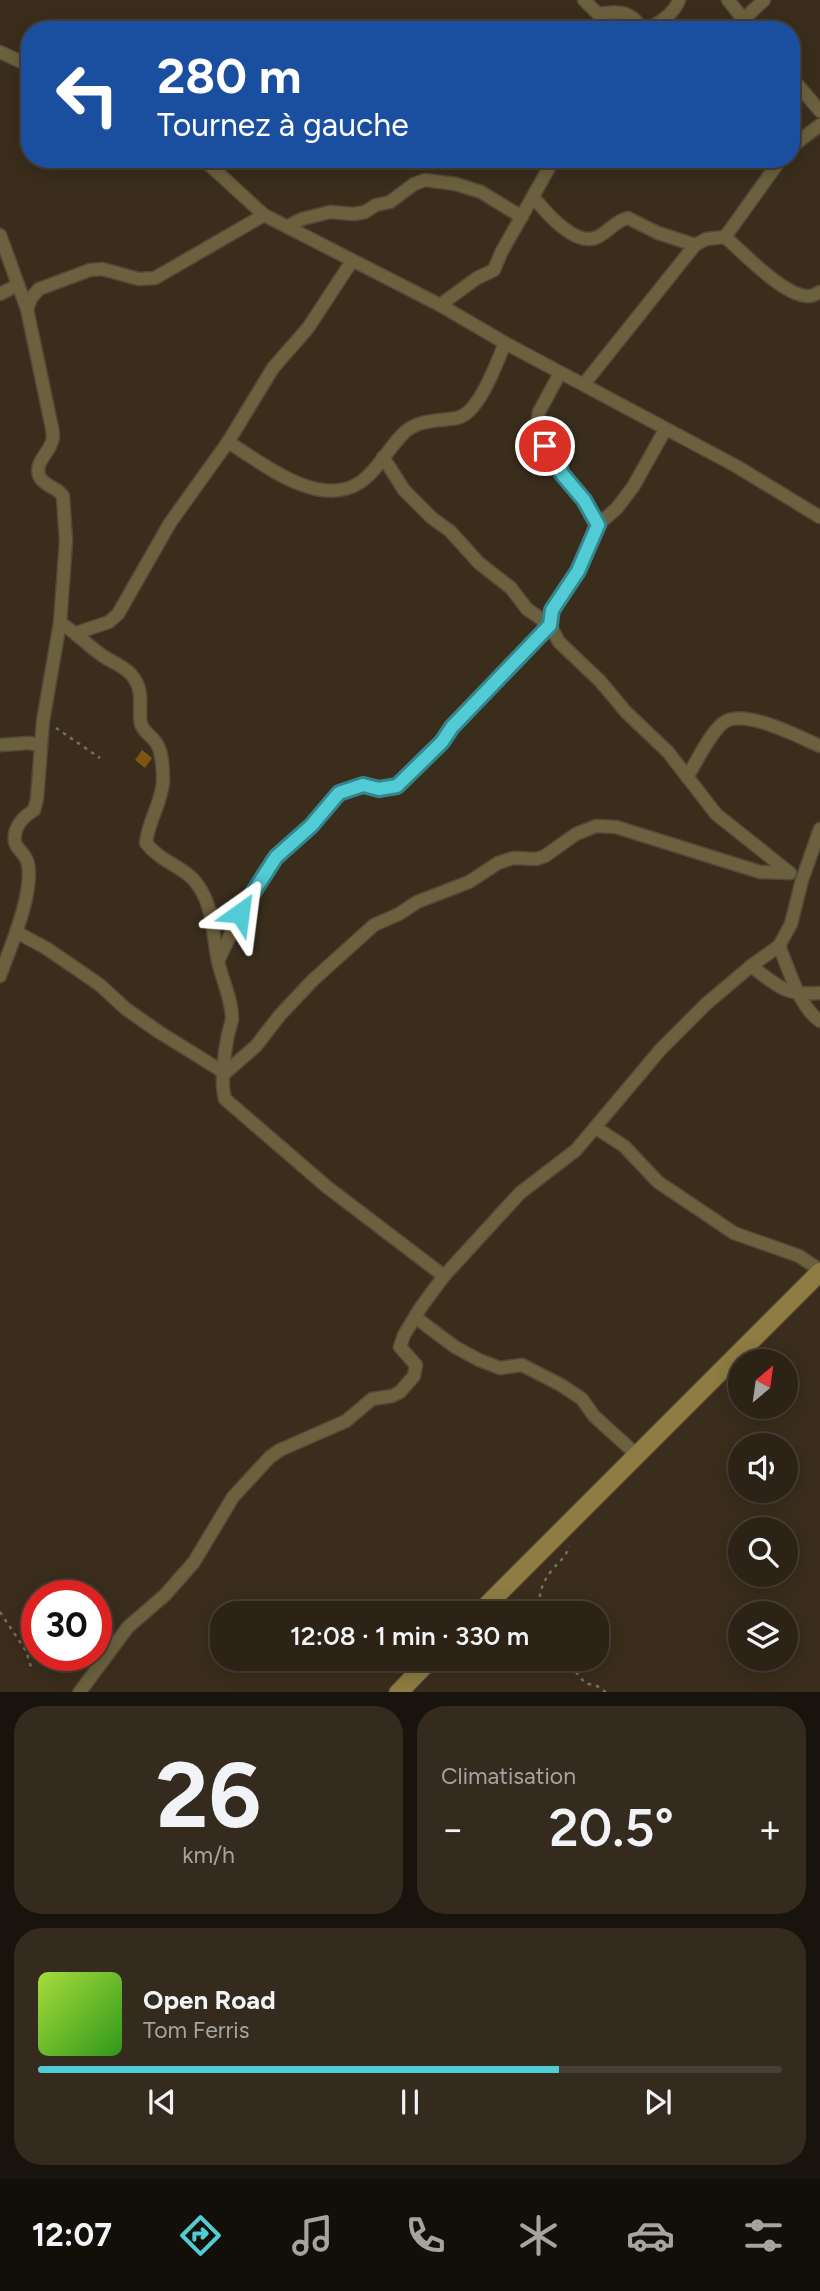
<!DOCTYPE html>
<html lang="fr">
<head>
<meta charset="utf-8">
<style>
  :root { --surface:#2c2215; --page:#342a1e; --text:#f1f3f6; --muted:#a6a4a0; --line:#483f34; --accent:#51ccd4 }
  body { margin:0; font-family:Figtree,sans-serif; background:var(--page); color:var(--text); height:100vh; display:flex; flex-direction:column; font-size:26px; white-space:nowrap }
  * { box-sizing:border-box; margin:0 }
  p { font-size:23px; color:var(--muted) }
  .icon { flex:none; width:38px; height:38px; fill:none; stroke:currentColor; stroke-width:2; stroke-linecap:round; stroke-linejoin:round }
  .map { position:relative; height:1692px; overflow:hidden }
  .details { display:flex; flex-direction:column; gap:14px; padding:14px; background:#18130c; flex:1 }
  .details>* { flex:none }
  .guide { position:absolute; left:21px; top:21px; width:779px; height:147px; border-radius:28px; box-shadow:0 4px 18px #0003,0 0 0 2px var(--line); background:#1a4fa0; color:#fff; overflow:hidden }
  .needle { width:46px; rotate:29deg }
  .tools { position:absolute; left:728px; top:1349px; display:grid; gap:14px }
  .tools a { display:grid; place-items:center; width:70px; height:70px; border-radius:50%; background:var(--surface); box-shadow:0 4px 18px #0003,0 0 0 2px var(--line); font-size:35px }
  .speed { position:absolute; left:21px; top:1580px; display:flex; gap:14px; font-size:35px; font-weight:700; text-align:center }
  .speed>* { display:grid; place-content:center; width:91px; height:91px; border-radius:50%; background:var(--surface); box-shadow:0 4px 18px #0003,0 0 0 2px var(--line); line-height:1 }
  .speed .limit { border:10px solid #d22; background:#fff; color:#111 }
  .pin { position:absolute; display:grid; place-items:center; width:60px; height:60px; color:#fff; margin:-30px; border:4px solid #fff; border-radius:50%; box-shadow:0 2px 7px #0007 }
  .me { position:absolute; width:77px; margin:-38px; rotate:31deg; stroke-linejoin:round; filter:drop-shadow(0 0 5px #0008) }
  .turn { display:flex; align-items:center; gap:24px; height:147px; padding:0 21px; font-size:32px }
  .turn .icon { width:91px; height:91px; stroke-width:2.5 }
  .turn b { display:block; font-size:49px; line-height:60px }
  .big { font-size:52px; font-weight:600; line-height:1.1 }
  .details .tile { flex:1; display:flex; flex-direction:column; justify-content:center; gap:10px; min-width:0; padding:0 24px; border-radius:28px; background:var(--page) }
  .details .dial { align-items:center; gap:0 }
  .dial b { font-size:91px; line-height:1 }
  .song { display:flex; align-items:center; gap:21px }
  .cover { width:84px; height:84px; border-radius:10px; background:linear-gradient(135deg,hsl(80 70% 55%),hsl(110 70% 35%)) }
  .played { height:7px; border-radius:4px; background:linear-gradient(90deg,var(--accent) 70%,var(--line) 70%) }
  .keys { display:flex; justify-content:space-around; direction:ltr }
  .heat { display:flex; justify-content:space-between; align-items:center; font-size:38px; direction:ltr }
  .details .tiles { flex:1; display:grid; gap:14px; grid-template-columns:1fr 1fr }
  .tile:last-child { grid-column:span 2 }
  .trip { position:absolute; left:210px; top:1601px; width:399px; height:70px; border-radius:28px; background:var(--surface); box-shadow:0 4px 18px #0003,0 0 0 2px var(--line); font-weight:600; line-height:70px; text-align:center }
  .tab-bar { display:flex; height:112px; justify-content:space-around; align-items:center; background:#120e08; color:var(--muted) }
  .tab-bar .icon { width:49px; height:49px }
  .tab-bar .selected { color:var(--accent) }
  .tab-bar b { font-size:32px; color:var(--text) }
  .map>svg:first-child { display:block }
</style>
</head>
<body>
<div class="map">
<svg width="820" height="1693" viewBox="0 0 820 1693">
  <rect width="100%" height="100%" fill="#3a2d1c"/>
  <path fill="#7e5511" d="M142 750 152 758 145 768 135 760Z"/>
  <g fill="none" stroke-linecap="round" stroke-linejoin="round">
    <defs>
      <g id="street">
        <path d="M584 0 598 14C616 11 632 10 642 30"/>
        <path d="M728 0 752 30"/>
        <path d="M743 20 764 0"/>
        <path d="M643 30C657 26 674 14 679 0"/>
        <path d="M0 52 30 66"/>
        <path d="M791 77 820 111"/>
        <path d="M791 147 820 125"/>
        <path d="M203 159 264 215"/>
        <path d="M534 198C546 212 573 245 595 238 607 234 614 221 628 218L658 233 695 245"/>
        <path d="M288 226 302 219 330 212 354 214 365 212 376 205 390 202 414 184 425 180 456 184 481 192 522 217"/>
        <path d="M0 235 27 309 52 428C53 434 54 439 51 444 47 455 32 465 41 479 47 487 58 488 63 496L66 541 60 623 43 721 37 799 34 810C26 815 19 821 16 830 10 850 25 849 28 864 34 893 10 948 0 976"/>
        <path d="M725 237 781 159"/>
        <path d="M0 294 18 285"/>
        <path d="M440 305 477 278 494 270 501 253 554 159"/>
        <path d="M27 309 31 298 39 289 90 270 102 269 139 279 155 278 264 215 440 305 505 343 736 466 820 517"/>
        <path d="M560 373 539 412 537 427 545 446 556 458 562 474 584 500 598 525"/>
        <path d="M584 384 695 245 706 239 725 237C744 253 785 298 810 296 812 296 818 293 820 292"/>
        <path d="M665 430 633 487 617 508 598 525 578 571 552 610 550 625 559 642 600 681 626 712 668 752 716 814 790 873"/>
        <path d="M228 442C262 463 318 509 359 483 377 472 390 445 406 431 421 419 440 421 457 418 479 414 497 362 505 343"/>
        <path d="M60 623C76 632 88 646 103 656 117 665 132 669 138 686 143 698 138 712 141 724 144 732 149 734 154 740 163 749 163 769 163 781 162 803 148 821 146 843 160 861 179 865 193 879 214 902 212 933 218 961 222 981 232 998 232 1019 231 1026 228 1032 227 1040 224 1057 220 1082 225 1099L327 1187 444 1276"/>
        <path d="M76 633 109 622 118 614 170 523 228 442 273 368 308 328 352 261"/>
        <path d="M0 745 29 743 40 745"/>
        <path d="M687 777C696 763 710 733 723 723 743 707 799 737 820 746"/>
        <path d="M16 932 46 948 100 985 126 1009 159 1032 225 1073 256 1046 280 1015 313 980 374 925 399 914 417 902 469 882 498 863 513 858 536 859 545 856 576 834 596 826 616 827 760 872 790 873"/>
        <path d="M779 946C789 969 799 1007 820 1021"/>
        <path d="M218 961 247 900 276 857 311 826 339 793 363 785 379 789 397 786 442 742 452 727 550 625 527 609 511 588 479 563 450 531 432 518 404 490 383 457"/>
        <path d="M751 966C778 986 785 996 820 993"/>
        <path d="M596 1128 624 1146 658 1182 734 1233 799 1256 820 1270"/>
        <path d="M415 1317 455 1347 479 1360 500 1368 522 1365 561 1385 582 1399 594 1416 637 1455"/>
        <path d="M79 1693 128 1627 165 1595 194 1562 233 1497 270 1457 280 1450 346 1421 372 1399 392 1396 400 1392 414 1376 416 1365 400 1347 404 1335 421 1307 444 1276 520 1193 576 1150 661 1049 706 1004 751 966 779 946 791 924 802 880 820 829"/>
      </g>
      <g id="secondary">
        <path d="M478 1614 820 1272"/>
        <path d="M398 1693 431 1659"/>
      </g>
    </defs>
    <use href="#street" stroke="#544838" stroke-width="15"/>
    <use href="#secondary" stroke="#544838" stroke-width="20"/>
    <g stroke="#796e5f" stroke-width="2.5" stroke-dasharray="3.5 5" stroke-linecap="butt">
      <path d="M56 728 100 758"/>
      <path d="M0 1612 26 1651 32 1670"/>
      <path d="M539 1614C538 1597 541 1583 552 1570 559 1561 566 1558 569 1546"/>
      <path d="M565 1659 585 1683 597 1686 607 1693"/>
    </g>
    <use href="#street" stroke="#6c613e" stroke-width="12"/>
    <use href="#secondary" stroke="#8e7c42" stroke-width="18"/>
  </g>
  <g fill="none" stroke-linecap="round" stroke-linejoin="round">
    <defs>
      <path id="route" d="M240 913 276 857 311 826 339 793 363 785 379 789 397 786 442 742 452 727 550 625 552 610 578 571 598 525 584 500 562 474 556 458 545 446"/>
    </defs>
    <use href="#route" stroke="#35858a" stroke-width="18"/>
    <use href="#route" stroke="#51ccd4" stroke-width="12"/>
  </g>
</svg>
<div class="tools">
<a><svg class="needle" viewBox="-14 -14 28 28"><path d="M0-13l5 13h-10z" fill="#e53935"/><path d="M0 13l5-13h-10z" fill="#a6a4a0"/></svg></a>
<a><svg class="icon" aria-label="sound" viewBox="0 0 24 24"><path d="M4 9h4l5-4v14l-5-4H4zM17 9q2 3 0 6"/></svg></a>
<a><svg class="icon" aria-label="search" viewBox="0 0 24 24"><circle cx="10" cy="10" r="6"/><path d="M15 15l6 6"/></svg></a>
<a><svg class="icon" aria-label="layers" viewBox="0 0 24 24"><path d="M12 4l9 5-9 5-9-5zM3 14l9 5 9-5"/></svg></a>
</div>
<div class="speed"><div class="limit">30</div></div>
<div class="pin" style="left:545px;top:446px;background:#d93025"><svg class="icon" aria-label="arrive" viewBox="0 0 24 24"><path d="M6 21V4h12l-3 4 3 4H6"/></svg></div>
<svg class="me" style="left:240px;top:913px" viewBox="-20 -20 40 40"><path d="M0-17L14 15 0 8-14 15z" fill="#51ccd4" stroke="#fff" stroke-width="4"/></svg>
<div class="trip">12:08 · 1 min · 330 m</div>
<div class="guide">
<div class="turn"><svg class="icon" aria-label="left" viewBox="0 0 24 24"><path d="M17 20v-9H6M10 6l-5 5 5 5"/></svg><div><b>280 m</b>Tournez à gauche</div></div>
</div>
</div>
<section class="details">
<div class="tiles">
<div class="tile dial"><b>26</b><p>km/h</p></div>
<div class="tile"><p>Climatisation</p>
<div class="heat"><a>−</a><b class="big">20.5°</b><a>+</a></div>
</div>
<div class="tile">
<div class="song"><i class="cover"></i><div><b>Open Road</b><p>Tom Ferris</p></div></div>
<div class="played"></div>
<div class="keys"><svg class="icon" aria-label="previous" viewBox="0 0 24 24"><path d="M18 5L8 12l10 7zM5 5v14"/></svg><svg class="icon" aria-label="pause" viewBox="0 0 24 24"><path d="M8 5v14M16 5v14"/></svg><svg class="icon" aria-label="next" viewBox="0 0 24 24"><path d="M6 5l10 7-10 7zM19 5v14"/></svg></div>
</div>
</div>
</section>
<nav class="tab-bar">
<b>12:07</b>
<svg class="icon selected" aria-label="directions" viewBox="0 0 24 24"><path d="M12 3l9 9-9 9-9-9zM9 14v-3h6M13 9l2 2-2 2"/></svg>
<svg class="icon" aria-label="music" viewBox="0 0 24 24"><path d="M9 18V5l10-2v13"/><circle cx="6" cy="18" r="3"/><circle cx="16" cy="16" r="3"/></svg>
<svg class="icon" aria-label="phone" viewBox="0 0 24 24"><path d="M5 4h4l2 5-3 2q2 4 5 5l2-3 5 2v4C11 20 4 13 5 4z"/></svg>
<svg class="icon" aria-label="climate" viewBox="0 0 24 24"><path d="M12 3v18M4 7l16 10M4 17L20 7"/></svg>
<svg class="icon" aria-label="car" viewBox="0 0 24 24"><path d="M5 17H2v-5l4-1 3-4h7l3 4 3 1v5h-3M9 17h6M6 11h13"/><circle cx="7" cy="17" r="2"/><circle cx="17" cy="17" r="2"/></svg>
<svg class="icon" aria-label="filters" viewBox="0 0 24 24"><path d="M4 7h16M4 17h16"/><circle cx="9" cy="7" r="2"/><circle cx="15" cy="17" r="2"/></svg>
</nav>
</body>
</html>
